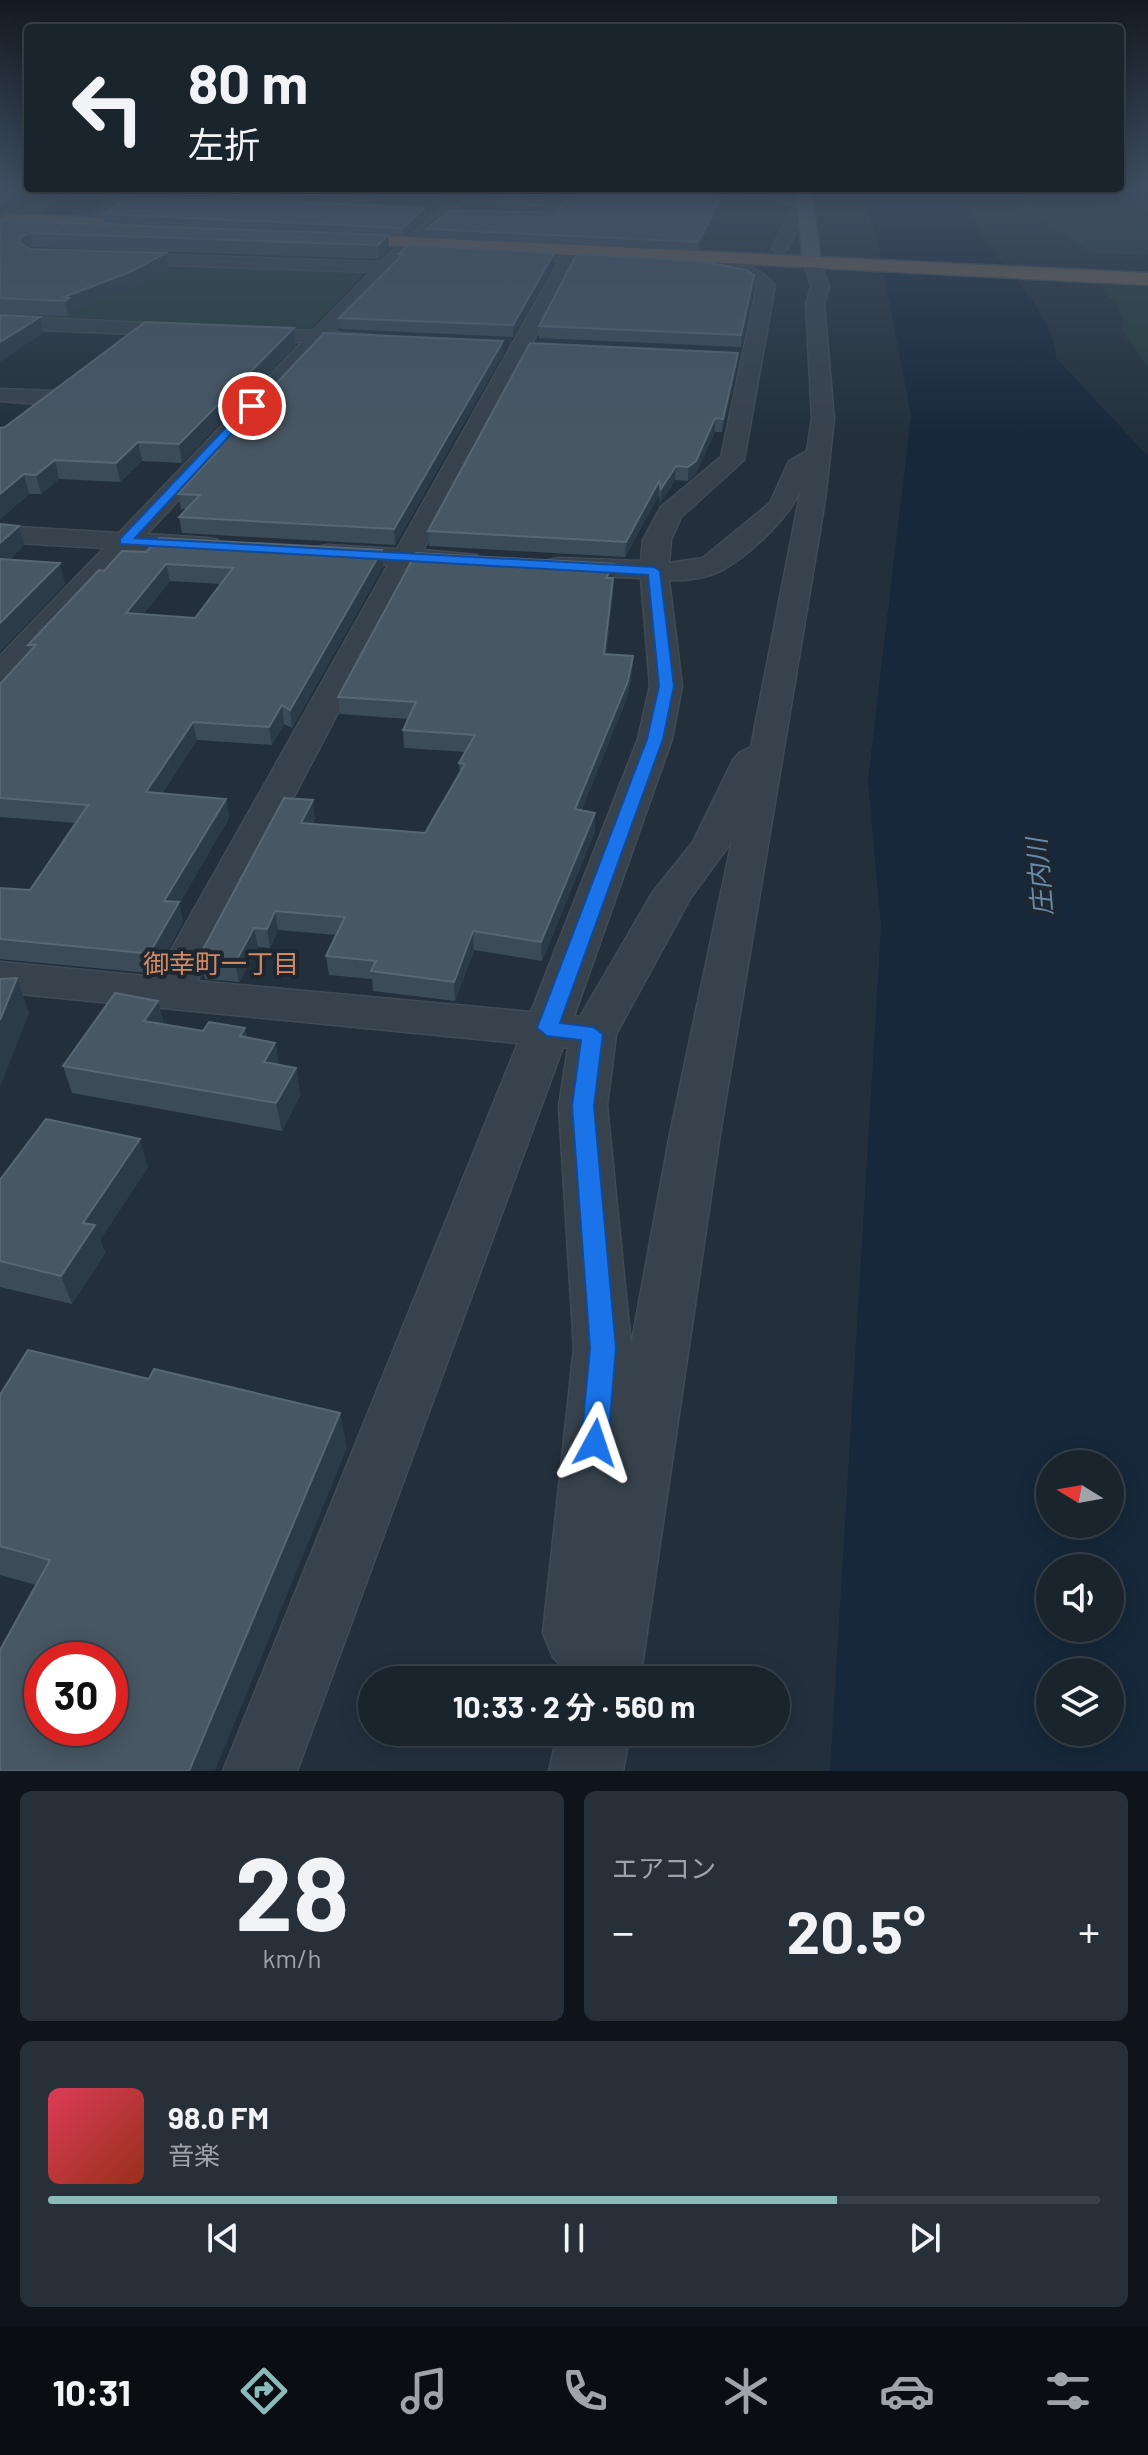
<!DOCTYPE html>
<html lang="ja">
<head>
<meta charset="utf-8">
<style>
  :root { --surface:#1a242d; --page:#273039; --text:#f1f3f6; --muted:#9fa4aa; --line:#384149; --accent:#8bbbb9 }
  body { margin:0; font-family:Barlow,"Noto Sans JP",sans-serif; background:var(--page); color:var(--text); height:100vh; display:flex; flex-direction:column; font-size:30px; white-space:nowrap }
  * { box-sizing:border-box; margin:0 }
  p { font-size:26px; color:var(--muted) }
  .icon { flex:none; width:44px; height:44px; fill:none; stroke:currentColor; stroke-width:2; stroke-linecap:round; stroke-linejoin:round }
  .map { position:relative; height:1771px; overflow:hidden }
  .details { display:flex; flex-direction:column; gap:20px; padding:20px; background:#0e1419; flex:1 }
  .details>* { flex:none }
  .top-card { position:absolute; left:24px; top:24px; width:1100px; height:168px; border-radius:8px; box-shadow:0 4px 20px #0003,0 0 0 2px var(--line); background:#1a242d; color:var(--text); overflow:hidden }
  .needle { width:52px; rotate:281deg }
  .controls { position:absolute; left:1036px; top:1450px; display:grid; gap:16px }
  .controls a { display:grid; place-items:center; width:88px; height:88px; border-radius:50%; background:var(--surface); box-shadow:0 4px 20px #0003,0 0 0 2px var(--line); font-size:40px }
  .speed { position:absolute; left:24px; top:1642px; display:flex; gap:16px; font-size:40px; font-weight:700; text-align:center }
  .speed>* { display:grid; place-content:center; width:104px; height:104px; border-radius:50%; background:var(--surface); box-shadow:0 4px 20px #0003,0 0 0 2px var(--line); line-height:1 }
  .speed .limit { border:12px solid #d22; background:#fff; color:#111 }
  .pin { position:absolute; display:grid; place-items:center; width:68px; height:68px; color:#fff; margin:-34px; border:4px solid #fff; border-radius:50%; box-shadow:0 2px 8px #0007 }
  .me { position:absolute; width:88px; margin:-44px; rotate:5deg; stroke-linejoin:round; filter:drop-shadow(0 0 6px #0008) }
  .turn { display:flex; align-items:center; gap:28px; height:168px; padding:0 32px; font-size:36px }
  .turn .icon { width:104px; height:104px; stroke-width:2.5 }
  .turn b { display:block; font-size:56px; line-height:68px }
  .big { font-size:60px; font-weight:700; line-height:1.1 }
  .details .tile { flex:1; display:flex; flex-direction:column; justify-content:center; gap:12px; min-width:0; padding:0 28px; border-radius:12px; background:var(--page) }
  .details .dial { align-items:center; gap:0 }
  .dial b { font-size:104px; line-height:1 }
  .song { display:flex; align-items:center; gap:24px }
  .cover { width:96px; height:96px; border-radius:12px; background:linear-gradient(135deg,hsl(350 70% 55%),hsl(10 70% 35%)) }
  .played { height:8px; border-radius:4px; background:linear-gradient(90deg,var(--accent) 75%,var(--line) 75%) }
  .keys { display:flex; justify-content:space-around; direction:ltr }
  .heat { display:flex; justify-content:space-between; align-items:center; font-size:44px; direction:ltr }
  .details .tiles { flex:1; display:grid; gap:20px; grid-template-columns:1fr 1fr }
  .tile:last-child { grid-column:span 2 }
  .trip { position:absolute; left:358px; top:1666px; width:432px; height:80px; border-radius:40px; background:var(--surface); box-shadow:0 4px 20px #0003,0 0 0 2px var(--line); font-weight:700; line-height:80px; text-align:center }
  .menu { display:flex; height:128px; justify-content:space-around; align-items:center; background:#0a0e12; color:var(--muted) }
  .menu .icon { width:56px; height:56px }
  .menu .active { color:var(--accent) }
  .menu b { font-size:36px; color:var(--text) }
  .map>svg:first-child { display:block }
</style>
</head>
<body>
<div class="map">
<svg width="1148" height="1771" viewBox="0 0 1148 1771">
  <rect width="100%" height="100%" fill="#23303c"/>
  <g fill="#253d3d">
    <path d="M1012 188H1148V255L1092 253 1033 216Z"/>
    <path d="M85 258 368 269 308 332 0 319V303Z"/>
    <path d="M1103 284 1148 287V367L1121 329 1123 319 1115 301 1104 293Z"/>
  </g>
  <path fill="#16283a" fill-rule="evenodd" d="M861 188H964C972 254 1051 294 1056 358L1148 456V1771H830L881 927 868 780 911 415 878 243ZM1050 1464H1110V1524H1050ZM1050 1568H1110V1628H1050ZM1050 1672H1110V1732H1050Z"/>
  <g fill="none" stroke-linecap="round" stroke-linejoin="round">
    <path fill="#16283a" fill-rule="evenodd" d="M85 188H110L0 257V240Z"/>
    <defs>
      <g id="minor">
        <path d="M57 188H74L19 223 6 220Z"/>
        <path d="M129 188H145L96 225H86V219Z"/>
        <path d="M362 188H376L359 209H349L347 206Z"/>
        <path d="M463 188H478L416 243 631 255 639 260 631 265 575 262 423 550 477 555 481 561 477 567 415 566 197 981 531 1012 638 739 650 686 641 578 559 574 549 572 545 566 549 560 559 558 641 561 643 540 661 507 721 457 757 286 732 272 693 268V260C720 255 757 263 775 285L744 460 681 517 671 540 669 563 703 558 770 503 789 461 807 451 812 419 806 304 811 287 804 262 812 257 820 262 829 287 824 304 834 419 825 500 720 1134 640 1680H570L571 1676 553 1657 543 1633 574 1348 559 1106 568 1048 563 1047 297 1771H223L518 1043 0 992V962L156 977 388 565 327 561 317 559 313 553 317 547 327 545 397 549 559 261 407 252 334 332 382 336 385 340 382 344 323 343 147 534 208 538 218 540 222 546 218 552 133 550 11 682 0 685V656L104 548 0 542V526L119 533 302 342 0 328V316L313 331 371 272 113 263 105 258 113 253 380 262ZM801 489 751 747 739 753 733 760 693 842 653 892 580 1017 574 1016 672 739 682 686 669 580C686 581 709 578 724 569 750 554 790 517 801 489ZM732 841 670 1134 631 1346 607 1106 616 1034 691 897Z"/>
        <path d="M568 188H583L554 218 498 216 491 212 498 208 545 210Z"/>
        <path d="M703 188 773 190 811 203 813 211 801 217 788 249 780 254 772 249 788 214 799 208 771 198 710 192Z"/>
        <path d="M0 389 53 391 64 398 53 405 0 401Z"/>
        <path d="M558 1732H630L623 1771H549Z"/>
      </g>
      <path id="major" d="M791 188H809L812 192 821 262 818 266 812 267 803 262 796 194Z"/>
      <g id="highway">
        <path d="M0 214 187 221 195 226 187 231 0 224Z"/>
        <path d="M327 233 1148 273V285L321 242V234Z"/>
      </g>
    </defs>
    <use href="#minor" stroke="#404b55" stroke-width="3"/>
    <use href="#major" stroke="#404b55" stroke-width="3"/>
    <use href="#highway" stroke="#424d57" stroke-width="3"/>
    <use href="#minor" fill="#37424d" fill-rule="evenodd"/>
    <use href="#major" fill="#55616d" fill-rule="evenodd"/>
    <use href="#highway" fill="#736454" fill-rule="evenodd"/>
  </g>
  <g fill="#3b4b58" fill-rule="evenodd">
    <path d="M143 188H458L441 202 144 193Z"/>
    <path d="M564 188 544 207 465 203V196Z"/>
    <path d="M737 190 735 201 723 199 698 250 427 237V229L554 213 635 191Z"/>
    <path d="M424 208 425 217 403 236H388L389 249 379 259 33 247 30 249 166 253 168 268 133 287 72 311 73 313 68 316 0 314V221L357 234 104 223 103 214Z"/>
    <path d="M554 253V264L513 337 341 329 339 318 399 257V254Z"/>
    <path d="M754 286 741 347 539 338V326Z"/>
    <path d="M294 328 296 345 182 463 142 461 120 482 59 479 41 494H29L0 519V428Z"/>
    <path d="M738 353 737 365 722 432H715L695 475 688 481 675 480 660 504 659 495 625 557 429 546 428 531Z"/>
    <path d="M503 354 395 545 182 533 179 517 186 509H181L178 494 214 455 213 450Z"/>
    <path d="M122 551 383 567 292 728 284 724 272 745 197 740 162 794 226 799 229 818 179 904 183 922 157 969H151L148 973 0 959V888L30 890 76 823 0 817V684L30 651 28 645 104 571ZM170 581 221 584 195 618 143 614Z"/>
    <path d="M614 564 613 593 606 654 632 673 627 698 581 810 595 813V831L542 961 474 950 455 1001 373 991 372 979 329 975 326 956 336 935 278 930 270 948 258 947 239 982 205 979 200 955 315 818 313 824 425 833 460 773 459 763 466 752 404 748 403 730 408 719 340 714 338 697Z"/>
    <path d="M164 1024 203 1031 245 1028 247 1038 275 1043 279 1065 296 1068 300 1095 282 1131 72 1093 63 1066Z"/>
    <path d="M148 1167 100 1240 105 1253 72 1304 0 1287V1180Z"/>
    <path d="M0 1395 347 1448 36 1585 0 1575Z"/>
  </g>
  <g fill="#2c3b48">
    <path d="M27 188H51L0 218V203Z"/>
    <path d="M449 188H458L441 202V195Z"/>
    <path d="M556 188H564L544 207V200Z"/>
    <path d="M723 192V199L698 250V242Z"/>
    <path d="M424 208 425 217 403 236V228Z"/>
    <path d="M30 233 33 247 23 252 20 243V238Z"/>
    <path d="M388 235 389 249 379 259 378 245Z"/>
    <path d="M166 253 168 268 133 287 72 311 73 313 68 316 64 297Z"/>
    <path d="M554 253V264L513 337V325Z"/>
    <path d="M754 275V286L741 347V335Z"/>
    <path d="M40 317 43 333 0 362V342Z"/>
    <path d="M294 328 296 345 182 463 179 444Z"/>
    <path d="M503 341V354L395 545 394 529Z"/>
    <path d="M738 353 737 365 722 432 723 419Z"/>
    <path d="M715 418V432L695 475 688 481V467Z"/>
    <path d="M138 442 142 461 120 482 116 463Z"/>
    <path d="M55 460 59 479 41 494 36 475Z"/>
    <path d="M676 466 675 480 660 504 661 489Z"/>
    <path d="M24 474 29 494 0 519V494Z"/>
    <path d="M659 481V495L625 557 626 542Z"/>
    <path d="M19 526 24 546 0 569V543Z"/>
    <path d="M382 550 383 567 292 728 290 710Z"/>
    <path d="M60 563 65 584 0 652V623Z"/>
    <path d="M166 564 170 581 130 630 126 613Z"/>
    <path d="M614 564 613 593 604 671 606 578Z"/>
    <path d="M633 656 632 673 627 698 575 827V809Z"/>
    <path d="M282 705 284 724 272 745 269 727Z"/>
    <path d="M193 722 197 740 150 812 146 792Z"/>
    <path d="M226 799 229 818 179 904 183 922 157 969 152 949 164 901Z"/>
    <path d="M313 800 315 818 304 841 301 823Z"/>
    <path d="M595 813V831L542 961 541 942Z"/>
    <path d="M275 911 278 930 270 948 267 929Z"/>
    <path d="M254 928 258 947 239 982 235 963Z"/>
    <path d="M473 931 474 950 455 1001 454 982Z"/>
    <path d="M146 949 151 969 148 973 143 953Z"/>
    <path d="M17 978 29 1013 0 1087V1020Z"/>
    <path d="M158 1001 165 1028 144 1021Z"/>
    <path d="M245 1028 250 1056 240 1036Z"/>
    <path d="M275 1043 280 1070 264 1062Z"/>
    <path d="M296 1068 300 1095 282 1131 276 1103Z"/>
    <path d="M140 1139 148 1167 100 1240 105 1253 72 1304 61 1276 83 1223Z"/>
    <path d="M340 1413 347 1448 215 1771H189Z"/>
  </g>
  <g fill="#485764" stroke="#586774" stroke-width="2" fill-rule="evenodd">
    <path d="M0 188H27L0 203Z"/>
    <path d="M211 188H449L441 195Z"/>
    <path d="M474 188H556L544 200 465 196Z"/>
    <path d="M580 188H632L635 191 648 188H713L737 190 735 194 723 192 698 242 427 229 450 210 554 213Z"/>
    <path d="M124 199 281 201 424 208 403 228 103 214Z"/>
    <path d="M0 221 388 235 378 245 30 233 20 238V243L30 249 166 253 130 272 64 297 69 298 65 301 0 298Z"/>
    <path d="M408 245 554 253 513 325 339 318 403 254H399Z"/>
    <path d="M577 254 701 261 746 270 754 275 741 335 539 326Z"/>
    <path d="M0 315 40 317 0 342Z"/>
    <path d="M145 322 294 328 179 444 138 442 116 463 55 460 36 475 24 474 0 494V428L5 427Z"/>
    <path d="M324 333 503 341 394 529 179 517 200 495 178 494 218 451 213 450Z"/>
    <path d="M530 343 738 353 723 419 715 418 696 461 688 467 676 466 661 489 659 481 626 542 428 531Z"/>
    <path d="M0 524 19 526 0 543Z"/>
    <path d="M159 538 382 550 290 710 282 705 269 727 193 722 146 792 226 799 164 901 179 902 152 949H146L143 953 0 939V888L30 890 88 805 0 798V684L36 645H28L99 570 104 571 122 551 146 552ZM166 564 233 568 195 618 126 613Z"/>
    <path d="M416 553 614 564 606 578H613L604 654 633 656 628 681 575 809 595 813 541 942 473 931 454 982 371 971 376 961 326 956 345 917 275 911 267 929 254 928 235 963 201 960 204 955H200L284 798 313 800 301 823 425 833 465 764 459 763 475 735 403 730 416 702 338 697Z"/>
    <path d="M0 559 60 563 0 623Z"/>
    <path d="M17 978 0 1020V979Z"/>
    <path d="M115 993 158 1001 144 1021 203 1031 209 1022 245 1028 240 1036 275 1043 264 1062 296 1068 276 1103 63 1066Z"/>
    <path d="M46 1119 140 1139 83 1223 95 1225 61 1276 0 1261V1180Z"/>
    <path d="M28 1350 149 1379 154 1369 340 1413 189 1771H0V1650L50 1560 0 1546V1395ZM42 1660H110V1728H42Z"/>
  </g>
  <linearGradient id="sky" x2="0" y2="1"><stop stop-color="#131a21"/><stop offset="0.43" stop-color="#3f4e61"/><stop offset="1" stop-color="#3f4e61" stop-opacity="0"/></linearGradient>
  <rect width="1148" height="436" fill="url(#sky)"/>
  <path fill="#1a73e8" stroke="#114b97" stroke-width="2" d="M249 403 257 406 135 538 654 567 660 571 674 686 663 739 560 1023 593 1027 603 1034 594 1106 616 1348 608 1443 604 1452 595 1456 585 1452 581 1443 590 1348 572 1106 581 1040 547 1036 537 1028 647 739 659 686 648 575 120 544V539Z"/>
  <g text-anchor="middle" stroke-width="8" stroke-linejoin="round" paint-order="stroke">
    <g font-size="26" font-style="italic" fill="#6b8aa7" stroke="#1c2731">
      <text transform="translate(1040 877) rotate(-95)" y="9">庄内川</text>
    </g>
    <g font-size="26" fill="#d58961" stroke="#1c2731">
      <text x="221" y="973">御幸町一丁目</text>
    </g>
  </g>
</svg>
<div class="controls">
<a><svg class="needle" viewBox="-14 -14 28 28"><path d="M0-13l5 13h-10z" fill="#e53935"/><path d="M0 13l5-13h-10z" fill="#9fa4aa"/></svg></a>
<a><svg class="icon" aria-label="sound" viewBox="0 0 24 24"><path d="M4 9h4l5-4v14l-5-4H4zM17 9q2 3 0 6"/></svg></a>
<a><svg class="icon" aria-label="layers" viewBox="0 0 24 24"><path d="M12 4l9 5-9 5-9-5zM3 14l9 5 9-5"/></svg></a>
</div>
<div class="speed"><div class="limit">30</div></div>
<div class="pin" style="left:252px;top:406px;background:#d93025"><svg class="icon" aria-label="arrive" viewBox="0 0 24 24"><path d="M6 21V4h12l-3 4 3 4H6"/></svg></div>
<svg class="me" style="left:595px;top:1443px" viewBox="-20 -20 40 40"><path d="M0-17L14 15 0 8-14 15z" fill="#1a73e8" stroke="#fff" stroke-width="4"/></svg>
<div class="trip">10:33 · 2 分 · 560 m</div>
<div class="top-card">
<div class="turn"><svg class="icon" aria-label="left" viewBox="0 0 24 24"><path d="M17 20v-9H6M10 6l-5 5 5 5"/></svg><div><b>80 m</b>左折</div></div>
</div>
</div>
<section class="details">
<div class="tiles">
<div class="tile dial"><b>28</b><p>km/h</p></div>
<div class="tile"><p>エアコン</p>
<div class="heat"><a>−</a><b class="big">20.5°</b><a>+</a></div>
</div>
<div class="tile">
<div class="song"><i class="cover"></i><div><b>98.0 FM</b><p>音楽</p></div></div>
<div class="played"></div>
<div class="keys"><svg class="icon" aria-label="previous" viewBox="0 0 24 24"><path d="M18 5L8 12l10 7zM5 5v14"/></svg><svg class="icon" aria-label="pause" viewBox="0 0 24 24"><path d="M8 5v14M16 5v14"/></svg><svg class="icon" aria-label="next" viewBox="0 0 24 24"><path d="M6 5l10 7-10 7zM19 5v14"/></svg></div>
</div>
</div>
</section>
<nav class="menu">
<b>10:31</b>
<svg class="icon active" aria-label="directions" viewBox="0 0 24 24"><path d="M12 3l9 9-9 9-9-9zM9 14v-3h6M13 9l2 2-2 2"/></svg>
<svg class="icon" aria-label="music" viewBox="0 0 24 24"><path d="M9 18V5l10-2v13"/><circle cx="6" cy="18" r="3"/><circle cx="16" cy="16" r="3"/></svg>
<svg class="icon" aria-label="phone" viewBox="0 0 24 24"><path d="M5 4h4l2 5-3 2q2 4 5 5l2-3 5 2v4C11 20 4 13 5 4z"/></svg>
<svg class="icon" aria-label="climate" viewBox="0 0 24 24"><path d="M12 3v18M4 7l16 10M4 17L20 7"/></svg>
<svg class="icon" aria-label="car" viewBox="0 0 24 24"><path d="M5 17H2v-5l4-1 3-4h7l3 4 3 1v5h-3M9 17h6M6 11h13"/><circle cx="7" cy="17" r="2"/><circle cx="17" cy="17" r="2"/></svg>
<svg class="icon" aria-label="filters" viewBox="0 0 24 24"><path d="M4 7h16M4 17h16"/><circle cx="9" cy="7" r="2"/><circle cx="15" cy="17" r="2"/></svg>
</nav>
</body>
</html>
